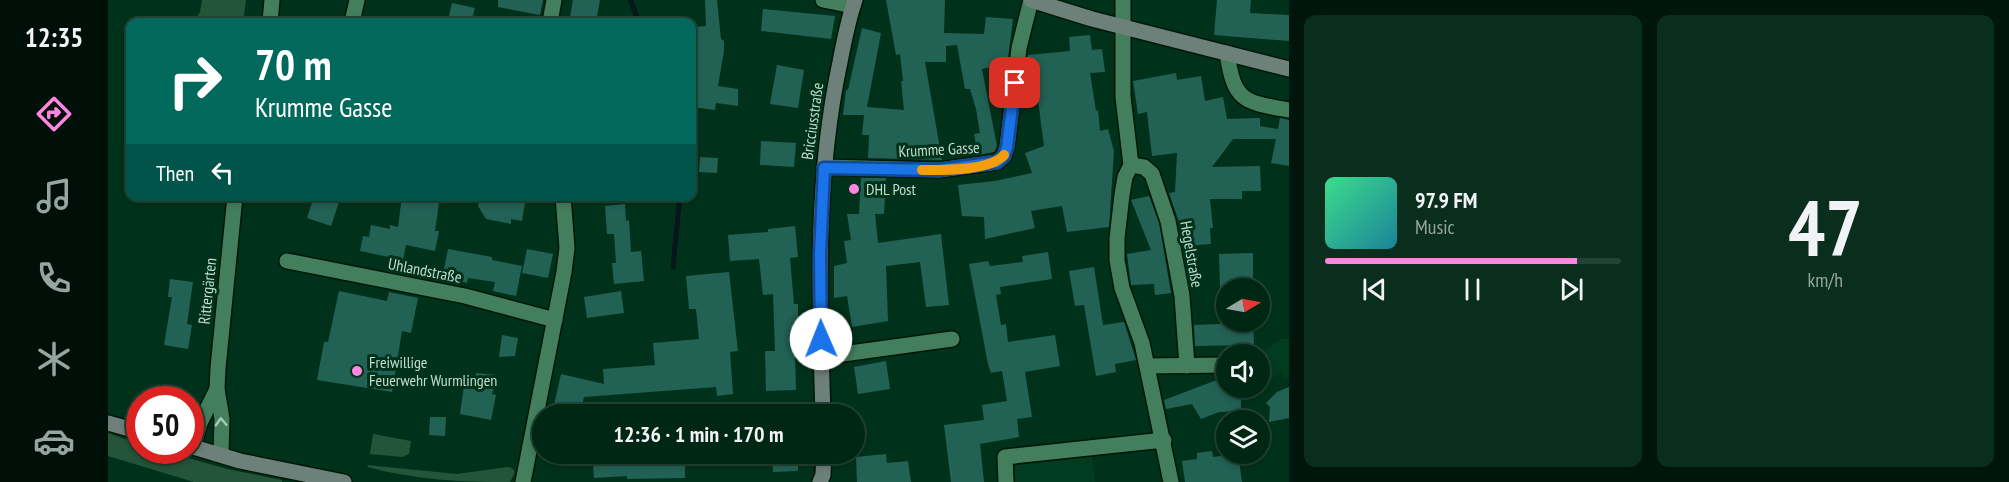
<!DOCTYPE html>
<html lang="en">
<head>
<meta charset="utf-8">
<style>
  :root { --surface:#002614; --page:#0a2e1d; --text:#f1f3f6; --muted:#95a5a0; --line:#224334; --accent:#fe86e1 }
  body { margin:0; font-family:"PT Sans Narrow",sans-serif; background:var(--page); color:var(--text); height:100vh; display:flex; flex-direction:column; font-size:22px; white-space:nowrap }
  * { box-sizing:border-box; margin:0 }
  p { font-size:20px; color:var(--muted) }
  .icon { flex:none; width:33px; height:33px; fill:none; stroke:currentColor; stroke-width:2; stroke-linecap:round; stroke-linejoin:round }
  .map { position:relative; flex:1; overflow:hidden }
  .side { display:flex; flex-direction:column; gap:15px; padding:15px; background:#00150b; width:720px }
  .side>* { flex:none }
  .top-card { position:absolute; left:18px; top:18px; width:570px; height:183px; border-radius:12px; box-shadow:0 3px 9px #0003,0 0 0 2px var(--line); background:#00695c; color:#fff; overflow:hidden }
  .needle { width:39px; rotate:80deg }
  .fabs { position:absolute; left:1108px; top:278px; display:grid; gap:12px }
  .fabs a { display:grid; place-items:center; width:54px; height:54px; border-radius:50%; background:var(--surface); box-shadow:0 3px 9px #0003,0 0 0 2px var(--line); font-size:30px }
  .speed { position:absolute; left:18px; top:386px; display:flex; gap:12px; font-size:30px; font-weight:700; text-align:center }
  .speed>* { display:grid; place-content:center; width:78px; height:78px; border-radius:50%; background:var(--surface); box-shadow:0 3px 9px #0003,0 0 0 2px var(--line); line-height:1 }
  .speed .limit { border:9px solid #d22; background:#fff; color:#111 }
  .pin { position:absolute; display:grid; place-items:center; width:51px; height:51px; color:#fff; margin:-26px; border-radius:12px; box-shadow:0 3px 9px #0006 }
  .me { position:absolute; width:66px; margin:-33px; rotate:359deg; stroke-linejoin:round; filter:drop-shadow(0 0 4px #0008) }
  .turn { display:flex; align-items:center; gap:21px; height:126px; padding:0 30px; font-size:27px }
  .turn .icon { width:78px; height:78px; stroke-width:2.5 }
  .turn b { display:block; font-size:42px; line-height:51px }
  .then { display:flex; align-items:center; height:57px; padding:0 30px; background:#0003; gap:12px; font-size:22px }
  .side .widget { flex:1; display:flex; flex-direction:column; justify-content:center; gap:9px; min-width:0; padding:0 21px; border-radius:12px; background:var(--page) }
  .side .dial { align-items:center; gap:0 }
  .dial b { font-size:78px; line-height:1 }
  .song { display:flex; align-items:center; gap:18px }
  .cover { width:72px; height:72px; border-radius:9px; background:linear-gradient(135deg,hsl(150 70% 55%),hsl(190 70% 35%)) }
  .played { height:6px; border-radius:3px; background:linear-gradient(90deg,var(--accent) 85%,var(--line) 85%) }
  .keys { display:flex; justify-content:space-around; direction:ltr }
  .side .tiles { flex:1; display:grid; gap:15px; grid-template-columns:repeat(2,1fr) }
  .trip { position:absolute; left:424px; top:404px; width:333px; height:60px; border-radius:30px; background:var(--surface); box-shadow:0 3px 9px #0003,0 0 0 2px var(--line); font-weight:700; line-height:60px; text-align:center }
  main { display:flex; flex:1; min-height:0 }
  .dock { display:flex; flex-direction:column; width:108px; justify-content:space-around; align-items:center; background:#000f08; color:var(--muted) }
  .dock .icon { width:42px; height:42px }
  .dock .active { color:var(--accent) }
  .dock b { font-size:27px; color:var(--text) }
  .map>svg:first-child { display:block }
</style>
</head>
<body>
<main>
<nav class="dock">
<b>12:35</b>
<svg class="icon active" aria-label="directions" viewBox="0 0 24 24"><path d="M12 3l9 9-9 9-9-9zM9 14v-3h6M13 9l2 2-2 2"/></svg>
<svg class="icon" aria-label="music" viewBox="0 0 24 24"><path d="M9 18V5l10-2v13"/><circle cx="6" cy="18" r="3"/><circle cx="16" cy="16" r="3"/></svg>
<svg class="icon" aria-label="phone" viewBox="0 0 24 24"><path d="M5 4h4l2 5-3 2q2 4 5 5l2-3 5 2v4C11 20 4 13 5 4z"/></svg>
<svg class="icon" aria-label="climate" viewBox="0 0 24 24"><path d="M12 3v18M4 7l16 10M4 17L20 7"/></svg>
<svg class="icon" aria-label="car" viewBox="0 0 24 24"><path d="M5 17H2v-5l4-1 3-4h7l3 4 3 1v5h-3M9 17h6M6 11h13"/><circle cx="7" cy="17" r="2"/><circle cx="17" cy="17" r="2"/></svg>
</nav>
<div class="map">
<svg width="1181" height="482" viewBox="0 0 1181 482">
  <rect width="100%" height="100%" fill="#00321b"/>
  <g fill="#013c21">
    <path d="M1173 339H1181V377L1176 379 1172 372 1163 380 1152 379V355Z"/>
    <path d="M984 456 987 482H902V463Z"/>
  </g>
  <g fill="#24553a">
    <path d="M94 0H138L135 22H86L92 12Z"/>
    <path d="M0 433 31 444 32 450H52L119 469 174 480V482H86L0 456Z"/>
    <path d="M265 434 303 441 301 454 294 457 262 454Z"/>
    <path d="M259 465 349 474 400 467 404 468 407 472 402 482C354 482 307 480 260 467Z"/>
  </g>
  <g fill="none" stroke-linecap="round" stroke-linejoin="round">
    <g stroke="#07161a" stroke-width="5">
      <path d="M523 2 531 22"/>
      <path d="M565 267 572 196"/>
    </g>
  </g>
  <g fill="#226255">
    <path d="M390 0H435L432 15 390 7Z"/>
    <path d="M465 0H492L488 22H461Z"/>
    <path d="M597 0H609L613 39 616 41V51L610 86 630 89V106L608 103 607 110 584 107 586 88H584V73L589 74 585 27 598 26Z"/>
    <path d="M778 0H837L836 33 876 34 878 17 905 19 896 90 888 66 874 69 889 146 886 152 870 155 866 134 872 133 868 109 862 89H857L849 45 838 46V62H817L834 160 760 158 761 135H754L756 115H735L738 90H740L754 28 773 33 759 107 796 110 793 81H795L792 54 788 55Z"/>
    <path d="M1109 0H1143L1142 13 1181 15V41L1106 35Z"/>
    <path d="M344 3 367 8 363 22 341 16Z"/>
    <path d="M655 9 727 16 723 39 653 31Z"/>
    <path d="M982 35 984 50 994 49 997 72 982 73 988 111 990 110 992 131 1000 129 1006 151 1001 227 959 232 954 206 923 211 927 228 877 239 876 217 854 216 850 185 887 181 924 173 917 153 936 146 927 78 917 79 920 55 962 51 961 37Z"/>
    <path d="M669 65 696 70 690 108 662 104Z"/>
    <path d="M1068 73 1069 80 1093 76 1097 101 1115 97 1119 119 1152 118V126L1170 129 1172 118 1181 120V166L1163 163 1168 139H1125L1104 167 1152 166 1153 191H1134V199H1102L1105 228H1102L1103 244 1075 246 1070 219 1061 193 1067 192 1069 153 1044 156 1039 112 1030 114 1025 81Z"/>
    <path d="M653 141 688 143 686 167 652 165Z"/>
    <path d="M592 157 610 158 609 173 591 172Z"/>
    <path d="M753 178H778L776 214H767L770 243 833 234 841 305 818 307 812 262 778 266 780 321 744 327 739 296 726 298V266L739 263 736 241 743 240 739 214H751Z"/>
    <path d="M206 196H233L223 226 199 218Z"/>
    <path d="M294 196H332L327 231H331L327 251 298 245 295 260 252 251 255 236 261 237 263 225 282 229V225L290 227Z"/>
    <path d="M372 196H418L414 221 403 219V224L378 219 370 206Z"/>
    <path d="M1041 196 1051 223 1063 293 1047 295 1046 284 1023 285 1019 254 1043 250 1023 200Z"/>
    <path d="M517 204 518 221 521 220 523 252 533 251 536 281 506 284 504 263H508L506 234H499L497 206Z"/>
    <path d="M687 226 690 257 682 258 686 304H690V322H686L688 390 658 391 657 351H667L665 294 655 295 651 259 622 261 620 235 660 232V229Z"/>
    <path d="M340 249 384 257V260L414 266 408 296 385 291 387 282 360 278 359 283 342 279 344 271 336 269Z"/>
    <path d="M419 249 445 254 440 278 414 273Z"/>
    <path d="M940 252 944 279 892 287 893 294 888 295 893 325 898 324 900 342 947 335 952 366 917 372 924 417 909 419 911 437 872 444 876 482H843L836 425 876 420 874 405 899 401 894 371 883 373 880 364 861 264 880 261 882 266 915 262 914 256Z"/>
    <path d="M1145 253V288H1112L1111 254Z"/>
    <path d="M986 267 995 325 1016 322 1028 360 1007 364 1008 372 988 376 976 305 967 306 961 271Z"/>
    <path d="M621 272 630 351 622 352 625 394 609 396 608 387 476 397 472 414H444L453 374 496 384 495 369 547 365 545 343 591 339 588 309H581L578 276Z"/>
    <path d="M62 279 85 282 79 324 84 325 80 349 56 345 64 297H60Z"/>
    <path d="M231 291 279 301 281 292 310 298 303 333 294 331 284 392 209 380 216 342H220Z"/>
    <path d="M513 291 516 313 479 318 476 297Z"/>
    <path d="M1112 321H1145L1146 345 1087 346 1086 325 1112 324Z"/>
    <path d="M394 335 410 338 407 356 391 357Z"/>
    <path d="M778 361 782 389 750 394 746 367Z"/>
    <path d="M368 373 389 375 384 394 388 395 383 420 352 414 356 386 365 388Z"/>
    <path d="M1119 380V387H1133V411L1111 412 1093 419 1084 404 1058 409 1056 400 1106 381Z"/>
    <path d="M1181 387V418L1161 422 1162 407 1158 403 1169 392Z"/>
    <path d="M322 417H338L337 436 321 435Z"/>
    <path d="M1104 451 1105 457 1130 454 1134 482H1077L1074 461 1089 459V453Z"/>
    <path d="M484 453H577V478L519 479V476L486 478Z"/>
    <path d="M664 453H690V471L665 472Z"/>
    <path d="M778 454 779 463 800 461 803 482H749L748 457Z"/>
  </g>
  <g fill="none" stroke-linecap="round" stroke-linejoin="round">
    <defs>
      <g id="street">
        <path d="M715 0 745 6"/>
        <path d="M1015 0V97L1023 165 1017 177 1014 195 1009 238V260L1014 288 1034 343 1063 482"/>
        <path d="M162 22 164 0"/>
        <path d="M244 22 249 0"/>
        <path d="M442 22 446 0"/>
        <path d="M1119 53C1126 102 1136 102 1181 110"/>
        <path d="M1023 165 1036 167 1044 174 1060 221 1074 296 1079 366"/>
        <path d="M716 167 831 170 889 162 896 156 899 147 911 48 923 0"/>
        <path d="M179 261 357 296 447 320"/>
        <path d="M713 357 844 339"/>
        <path d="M1039 366 1119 365"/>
        <path d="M85 447 92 423 109 389"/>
        <path d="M113 454 114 419 109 389 110 368 127 196"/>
        <path d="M415 482 456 272 459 248 455 196"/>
        <path d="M898 482 897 457 1056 440"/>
      </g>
      <g id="secondary">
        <path d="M923 0 984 19 1181 69"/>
        <path d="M715 414C711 296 707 178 732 62 736 41 740 20 747 0"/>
        <path d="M0 423 32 432"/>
        <path d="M82 446 132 461 236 482"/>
        <path d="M712 482 715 475 716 453"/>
      </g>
    </defs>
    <use href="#street" stroke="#001708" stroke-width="18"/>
    <use href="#secondary" stroke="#001708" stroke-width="18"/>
    <use href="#street" stroke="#437f5d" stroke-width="15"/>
    <use href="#secondary" stroke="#6d8079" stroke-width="15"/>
  </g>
  <defs><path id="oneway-chevron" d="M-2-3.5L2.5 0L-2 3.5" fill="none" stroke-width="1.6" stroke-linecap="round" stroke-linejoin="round" transform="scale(1.5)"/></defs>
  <use stroke="#a7cbb5" href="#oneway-chevron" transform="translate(113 422) rotate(-92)"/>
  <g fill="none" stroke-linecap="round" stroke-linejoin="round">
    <defs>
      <path id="route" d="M713 339 712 254 716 168 831 170 889 162 896 156 899 147 907 83"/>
    </defs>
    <use href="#route" stroke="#114b97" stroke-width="15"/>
    <use href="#route" stroke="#1a73e8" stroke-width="10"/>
    <path stroke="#f59e0b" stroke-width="10" d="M814 170C836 170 882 171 896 155"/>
  </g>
  <g fill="#fe86e1" stroke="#00321b" stroke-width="2">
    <circle cx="746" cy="189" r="6"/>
    <circle cx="249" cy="371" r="6"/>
  </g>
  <g text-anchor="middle" stroke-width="6" stroke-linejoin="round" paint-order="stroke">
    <g font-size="16" fill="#c0decb" stroke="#00321b">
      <text transform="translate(704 121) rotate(-82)" y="6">Bricciusstraße</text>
      <text transform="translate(831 149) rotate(-3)" y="6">Krumme Gasse</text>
      <text transform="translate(1084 254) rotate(80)" y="6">Hegelstraße</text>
      <text transform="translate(317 270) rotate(11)" y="6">Uhlandstraße</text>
      <text transform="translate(99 291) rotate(-84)" y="6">Rittergärten</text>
    </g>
    <g font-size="16" fill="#c0decb" stroke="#00321b" text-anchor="start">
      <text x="758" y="195">DHL Post</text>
      <text x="261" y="368">Freiwillige<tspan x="261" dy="18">Feuerwehr Wurmlingen</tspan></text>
    </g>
  </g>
</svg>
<div class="fabs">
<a><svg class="needle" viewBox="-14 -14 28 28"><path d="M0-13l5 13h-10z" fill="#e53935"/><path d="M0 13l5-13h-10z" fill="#95a5a0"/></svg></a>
<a><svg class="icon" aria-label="sound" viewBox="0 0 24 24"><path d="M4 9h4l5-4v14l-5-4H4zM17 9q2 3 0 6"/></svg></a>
<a><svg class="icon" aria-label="layers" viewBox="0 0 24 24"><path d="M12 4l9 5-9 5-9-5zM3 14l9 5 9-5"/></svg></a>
</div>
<div class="speed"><div class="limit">50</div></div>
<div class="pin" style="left:907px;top:83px;background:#d93025"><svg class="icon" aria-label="arrive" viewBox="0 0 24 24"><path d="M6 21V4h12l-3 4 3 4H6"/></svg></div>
<svg class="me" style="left:713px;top:339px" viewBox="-20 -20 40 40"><circle r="19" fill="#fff"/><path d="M0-13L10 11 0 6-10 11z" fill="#1a73e8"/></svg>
<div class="trip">12:36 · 1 min · 170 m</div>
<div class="top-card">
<div class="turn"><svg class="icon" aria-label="right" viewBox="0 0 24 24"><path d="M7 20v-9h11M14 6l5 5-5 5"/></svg><div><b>70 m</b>Krumme Gasse</div></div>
<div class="then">Then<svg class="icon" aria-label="left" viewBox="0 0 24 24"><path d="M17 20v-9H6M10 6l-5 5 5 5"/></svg></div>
</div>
</div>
<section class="side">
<div class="tiles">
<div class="widget">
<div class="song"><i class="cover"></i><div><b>97.9 FM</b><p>Music</p></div></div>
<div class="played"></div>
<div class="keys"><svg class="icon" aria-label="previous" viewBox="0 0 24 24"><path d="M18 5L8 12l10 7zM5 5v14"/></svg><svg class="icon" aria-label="pause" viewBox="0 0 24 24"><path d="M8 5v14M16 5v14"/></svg><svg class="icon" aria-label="next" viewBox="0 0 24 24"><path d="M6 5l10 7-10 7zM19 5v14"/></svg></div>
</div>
<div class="widget dial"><b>47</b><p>km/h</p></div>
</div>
</section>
</main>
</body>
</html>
